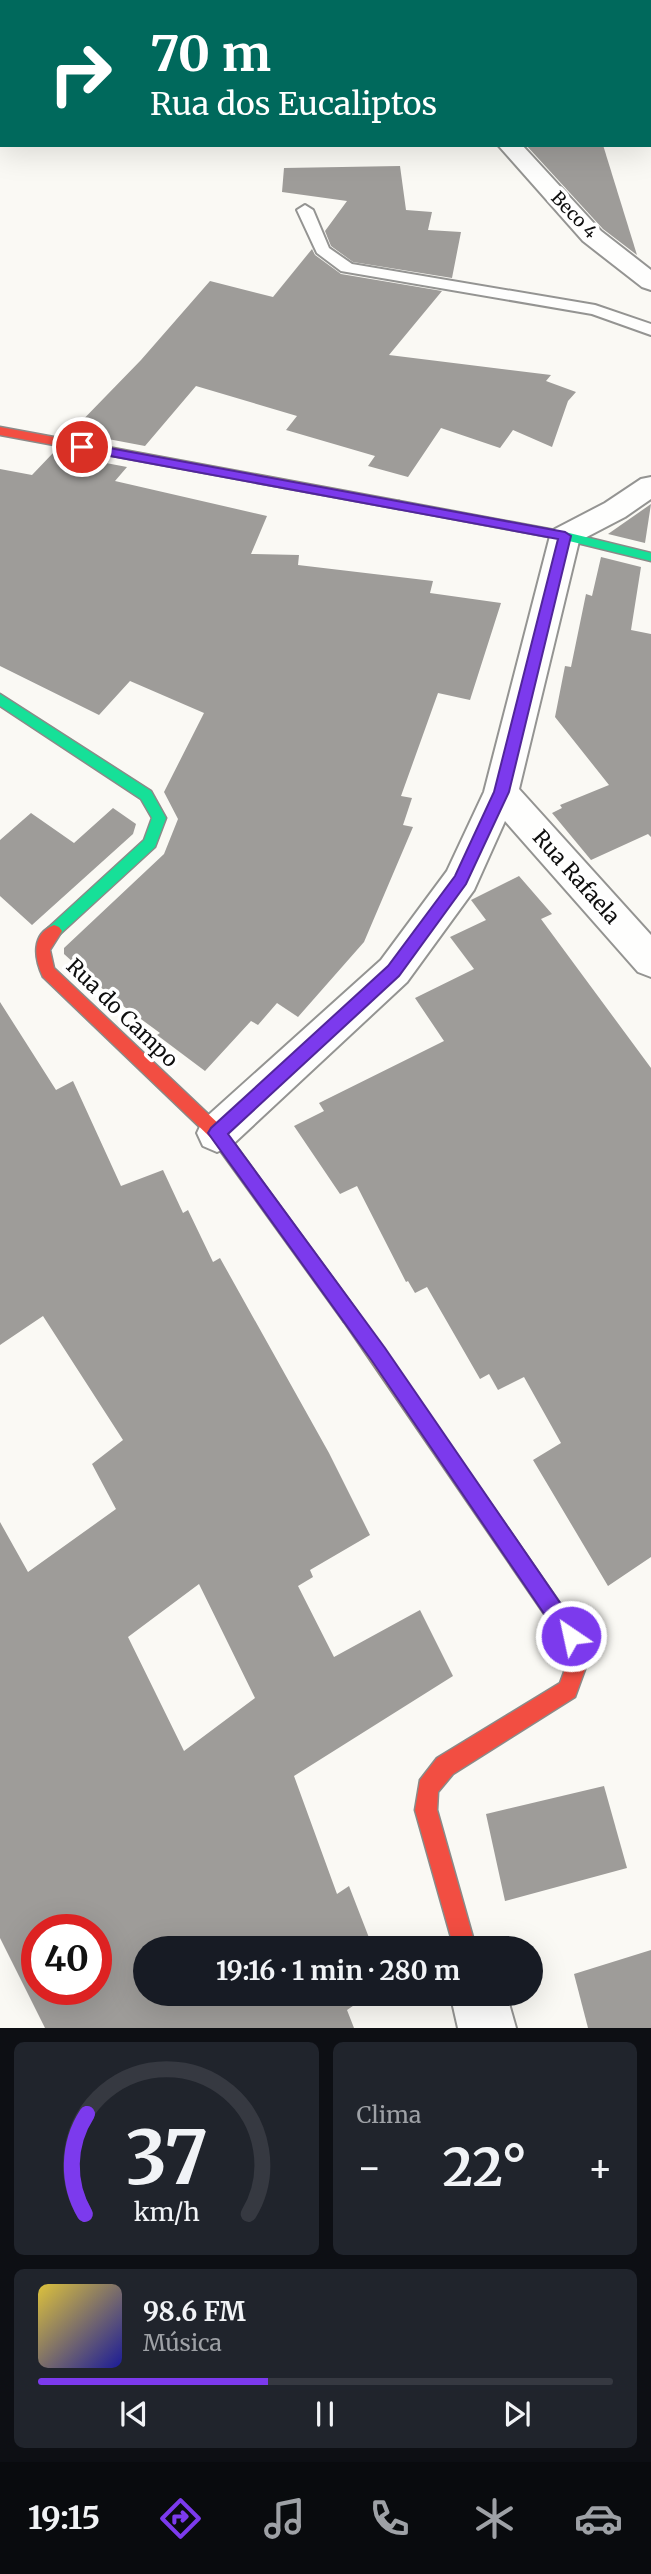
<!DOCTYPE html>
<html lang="pt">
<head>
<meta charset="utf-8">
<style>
  :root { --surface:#171b24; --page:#20242c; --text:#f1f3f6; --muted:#9ea1a6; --line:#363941; --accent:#7c3aed }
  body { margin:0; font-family:Merriweather,serif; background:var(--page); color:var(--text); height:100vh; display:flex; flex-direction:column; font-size:26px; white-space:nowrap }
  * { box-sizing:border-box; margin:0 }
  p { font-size:23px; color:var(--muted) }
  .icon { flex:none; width:38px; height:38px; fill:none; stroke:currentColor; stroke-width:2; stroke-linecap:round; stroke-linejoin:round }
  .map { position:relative; height:2028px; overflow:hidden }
  .sheet { display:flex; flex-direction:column; gap:14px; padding:14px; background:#0d0f14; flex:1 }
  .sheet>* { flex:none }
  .hud { position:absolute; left:0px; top:0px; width:651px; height:147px; box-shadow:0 7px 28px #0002; background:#00695c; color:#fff; overflow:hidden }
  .speed { position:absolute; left:21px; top:1914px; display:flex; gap:14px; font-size:35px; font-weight:700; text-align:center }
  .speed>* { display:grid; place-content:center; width:91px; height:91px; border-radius:50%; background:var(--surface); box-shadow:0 7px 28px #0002; line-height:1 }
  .speed .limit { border:10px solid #d22; background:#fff; color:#111 }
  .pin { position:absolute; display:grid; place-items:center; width:60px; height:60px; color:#fff; margin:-30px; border:4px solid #fff; border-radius:50%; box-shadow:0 2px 7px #0007 }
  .me { position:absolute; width:77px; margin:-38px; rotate:326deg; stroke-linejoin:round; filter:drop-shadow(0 0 5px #0008) }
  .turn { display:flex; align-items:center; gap:24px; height:147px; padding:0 35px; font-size:32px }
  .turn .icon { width:91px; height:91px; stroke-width:2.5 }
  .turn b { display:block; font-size:49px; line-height:60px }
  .big { font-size:52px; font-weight:700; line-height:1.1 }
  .sheet .card { flex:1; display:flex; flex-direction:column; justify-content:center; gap:10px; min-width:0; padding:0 24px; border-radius:10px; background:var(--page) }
  .sheet .dial { align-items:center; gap:0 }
  .dial svg { height:182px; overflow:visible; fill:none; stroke:var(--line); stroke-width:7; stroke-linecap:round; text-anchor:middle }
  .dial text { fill:var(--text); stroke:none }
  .song { display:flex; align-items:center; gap:21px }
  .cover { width:84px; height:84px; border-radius:10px; background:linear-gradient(135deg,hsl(50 70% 55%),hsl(240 70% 35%)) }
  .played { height:7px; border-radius:4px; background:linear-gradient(90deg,var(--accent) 40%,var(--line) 40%) }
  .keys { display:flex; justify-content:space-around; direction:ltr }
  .heat { display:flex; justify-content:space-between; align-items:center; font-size:38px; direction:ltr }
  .sheet .tiles { flex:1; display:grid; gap:14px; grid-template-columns:1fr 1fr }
  .card:last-child { grid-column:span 2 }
  .trip { position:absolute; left:133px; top:1936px; width:410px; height:70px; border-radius:35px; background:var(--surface); box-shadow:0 7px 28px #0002; font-weight:700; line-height:70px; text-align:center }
  .tab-bar { display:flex; height:112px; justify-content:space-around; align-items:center; background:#090b0e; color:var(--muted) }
  .tab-bar .icon { width:49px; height:49px }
  .tab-bar .current { color:var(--accent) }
  .tab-bar b { font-size:32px; color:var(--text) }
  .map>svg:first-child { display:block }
</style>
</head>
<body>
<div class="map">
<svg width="651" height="2028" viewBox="0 0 651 2028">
  <rect width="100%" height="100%" fill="#faf9f4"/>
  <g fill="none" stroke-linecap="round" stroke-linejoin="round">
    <path fill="#cce8f3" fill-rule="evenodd" d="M364 0H377L363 2Z"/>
  </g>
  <g fill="#9e9c99" fill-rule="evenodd">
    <path d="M526 145H603L637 255 603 229Z"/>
    <path d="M400 166 406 210 432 212 428 230 461 232 452 278 353 262 331 246 325 231 347 201 282 192 284 168Z"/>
    <path d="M312 249 315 255 341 274 442 291 389 355 551 375 546 381 576 392 568 401 552 447 513 430 500 448 441 428 408 477 368 466 375 456 286 430 297 416 196 386 145 446 71 432 141 360 210 281 273 297Z"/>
    <path d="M53 453 127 467 115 481 267 516 251 554 299 555 298 565 433 581 430 593 501 603 470 700 438 693 401 796 412 798 403 825 413 827 364 942 298 1017 277 1003 258 1025 251 1021 205 1071 157 1035 160 1033 115 1000 64 954V948L164 854 178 819 164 792 204 713 130 681 99 715 0 666V469L32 475Z"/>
    <path d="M651 504 645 543 608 534Z"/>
    <path d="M601 557 641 567 631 630 651 634V837L648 834 591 860 552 813 562 808 560 805 609 785 555 717 565 666 571 667 586 594 592 596Z"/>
    <path d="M113 808 136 824 133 834 32 925 0 896V840L31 813 74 843Z"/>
    <path d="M519 876 552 914 541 919 651 1068V1557L608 1586 533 1460 561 1443 524 1377 498 1390 489 1374 480 1379 427 1287 415 1293 408 1281 406 1282 357 1186 340 1194 294 1126 324 1111 319 1103 444 1041 415 998 474 969 450 937 486 920 471 900Z"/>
    <path d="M0 1002 56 1090 73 1081 121 1186 163 1170 183 1213 188 1210 213 1262 220 1258 329 1453 370 1535 310 1570 313 1577 298 1586 334 1657 420 1610 453 1676 294 1776 337 1894 349 1886 373 1948H145V1993H372L347 2010 354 2028H45L0 1938V1522L28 1572 116 1509 92 1464 123 1440 43 1316 0 1345ZM199 1584 255 1698 184 1751 128 1637ZM37 1930H96V1990H37Z"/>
    <path d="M604 1786 627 1868 505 1901 486 1814Z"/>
    <path d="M651 1950V2028H588L574 1974Z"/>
  </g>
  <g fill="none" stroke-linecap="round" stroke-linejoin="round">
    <defs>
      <g id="lane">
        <path d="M152 0H211L151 2Z"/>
        <path d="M0 1 7 2H2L0 9Z"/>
        <path d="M305 205 313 210 329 248 352 264 595 305 651 324V335L592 314 341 271 317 253 297 210Z"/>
      </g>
      <g id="street">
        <path d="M467 0H487L488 2H468Z"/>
        <path d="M498 145H522L601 231 651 270V290L642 287 583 241Z"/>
        <path d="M651 477V499L625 517 579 541 519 789 651 935V977L638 972 505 821 474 890 407 982 231 1146 217 1152 203 1146 197 1133 203 1120 381 960 447 871 484 792 550 536 555 529 605 503 641 479Z"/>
        <path d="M450 1993H506L516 2028H458Z"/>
      </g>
      <g id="fast">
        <path d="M399 501 565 532 651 553V561L565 540 395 508V502Z"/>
        <path d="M0 694 151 791 166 818 155 847 59 935H49L46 931 49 927 144 840 152 818 141 799 0 706Z"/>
      </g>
      <path id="slow" d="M350 1307 356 1310 578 1629 584 1650 581 1657 574 1660 567 1657 562 1640 344 1322 341 1316 344 1310Z"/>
      <g id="jam">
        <path d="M0 427 399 501 405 505 399 509 0 435Z"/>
        <path d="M54 925 59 927 62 931 50 950 54 968 223 1128 356 1310 359 1316 356 1322 350 1325 344 1322 211 1138 43 977C34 958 31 934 54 925Z"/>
        <path d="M574 1640 581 1643 587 1664 575 1697 453 1774 438 1792 437 1810 476 1948H454L415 1810 420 1780 437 1758 560 1683 567 1664 564 1650 567 1643Z"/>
      </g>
    </defs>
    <use href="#lane" stroke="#949492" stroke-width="4"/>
    <use href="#street" stroke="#949492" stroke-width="4"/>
    <use href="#fast" stroke="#8b8a88" stroke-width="3"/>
    <use href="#slow" stroke="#8b8a88" stroke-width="3"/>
    <use href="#jam" stroke="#8b8a88" stroke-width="3"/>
    <use href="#lane" fill="#fefefd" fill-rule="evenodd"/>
    <use href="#street" fill="#fefefd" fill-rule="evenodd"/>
    <use href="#fast" fill="#16e098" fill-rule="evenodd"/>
    <use href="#slow" fill="#ffcf43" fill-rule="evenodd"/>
    <use href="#jam" fill="#f24e42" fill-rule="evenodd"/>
  </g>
  <path fill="#7c3aed" stroke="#51269a" stroke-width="2" d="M82 443 565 532 571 536 509 792 466 884 399 976 228 1134 385 1348 578 1629 581 1636 578 1643 571 1646 564 1643 372 1361 208 1133 211 1128 388 966 455 876 494 792 558 539 78 450 76 447Z"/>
  <g text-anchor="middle" stroke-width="7" stroke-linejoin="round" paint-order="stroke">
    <g font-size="18" fill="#0e0e0e" stroke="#fff">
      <text transform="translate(574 215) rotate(46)" y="6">Beco 4</text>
    </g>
    <g font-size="21" fill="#0e0e0e" stroke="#fff">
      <text transform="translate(576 877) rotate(48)" y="7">Rua Rafaela</text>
      <text transform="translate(122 1013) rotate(44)" y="7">Rua do Campo</text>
    </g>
  </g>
</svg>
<div class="speed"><div class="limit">40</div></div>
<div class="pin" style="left:82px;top:447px;background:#d93025"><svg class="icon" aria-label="arrive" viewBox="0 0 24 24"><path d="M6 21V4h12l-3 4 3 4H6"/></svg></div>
<svg class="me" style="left:571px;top:1636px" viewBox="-20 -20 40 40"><circle r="17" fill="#7c3aed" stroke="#fff" stroke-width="3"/><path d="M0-11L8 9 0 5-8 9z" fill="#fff"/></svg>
<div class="trip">19:16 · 1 min · 280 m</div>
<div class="hud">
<div class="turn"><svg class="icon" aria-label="right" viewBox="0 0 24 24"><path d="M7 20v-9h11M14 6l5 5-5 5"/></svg><div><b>70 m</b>Rua dos Eucaliptos</div></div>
</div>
</div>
<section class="sheet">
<div class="tiles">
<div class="card dial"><svg viewBox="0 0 100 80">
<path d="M14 69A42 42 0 1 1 86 69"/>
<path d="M14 69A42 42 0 0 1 15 25" stroke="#7c3aed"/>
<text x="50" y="56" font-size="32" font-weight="700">37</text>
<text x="50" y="72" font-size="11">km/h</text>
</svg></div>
<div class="card"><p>Clima</p>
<div class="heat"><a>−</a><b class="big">22°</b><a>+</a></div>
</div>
<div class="card">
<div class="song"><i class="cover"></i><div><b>98.6 FM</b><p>Música</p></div></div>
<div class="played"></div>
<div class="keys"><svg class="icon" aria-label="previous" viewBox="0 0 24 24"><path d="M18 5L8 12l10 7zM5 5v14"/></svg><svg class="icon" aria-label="pause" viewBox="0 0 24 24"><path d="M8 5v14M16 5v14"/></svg><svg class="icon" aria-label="next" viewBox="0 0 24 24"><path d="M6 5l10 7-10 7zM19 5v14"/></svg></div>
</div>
</div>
</section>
<nav class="tab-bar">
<b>19:15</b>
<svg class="icon current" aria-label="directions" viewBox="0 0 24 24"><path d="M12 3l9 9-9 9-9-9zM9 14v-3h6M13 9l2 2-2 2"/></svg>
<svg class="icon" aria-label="music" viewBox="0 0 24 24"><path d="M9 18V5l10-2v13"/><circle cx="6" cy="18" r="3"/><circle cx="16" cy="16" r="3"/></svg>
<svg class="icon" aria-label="phone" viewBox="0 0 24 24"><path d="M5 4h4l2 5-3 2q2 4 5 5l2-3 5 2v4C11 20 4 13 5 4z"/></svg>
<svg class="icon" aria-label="climate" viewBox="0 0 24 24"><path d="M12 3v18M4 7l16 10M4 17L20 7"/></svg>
<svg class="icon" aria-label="car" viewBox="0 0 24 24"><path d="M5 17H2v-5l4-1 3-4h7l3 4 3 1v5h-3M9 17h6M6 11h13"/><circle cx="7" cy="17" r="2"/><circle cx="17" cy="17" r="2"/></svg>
</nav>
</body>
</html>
